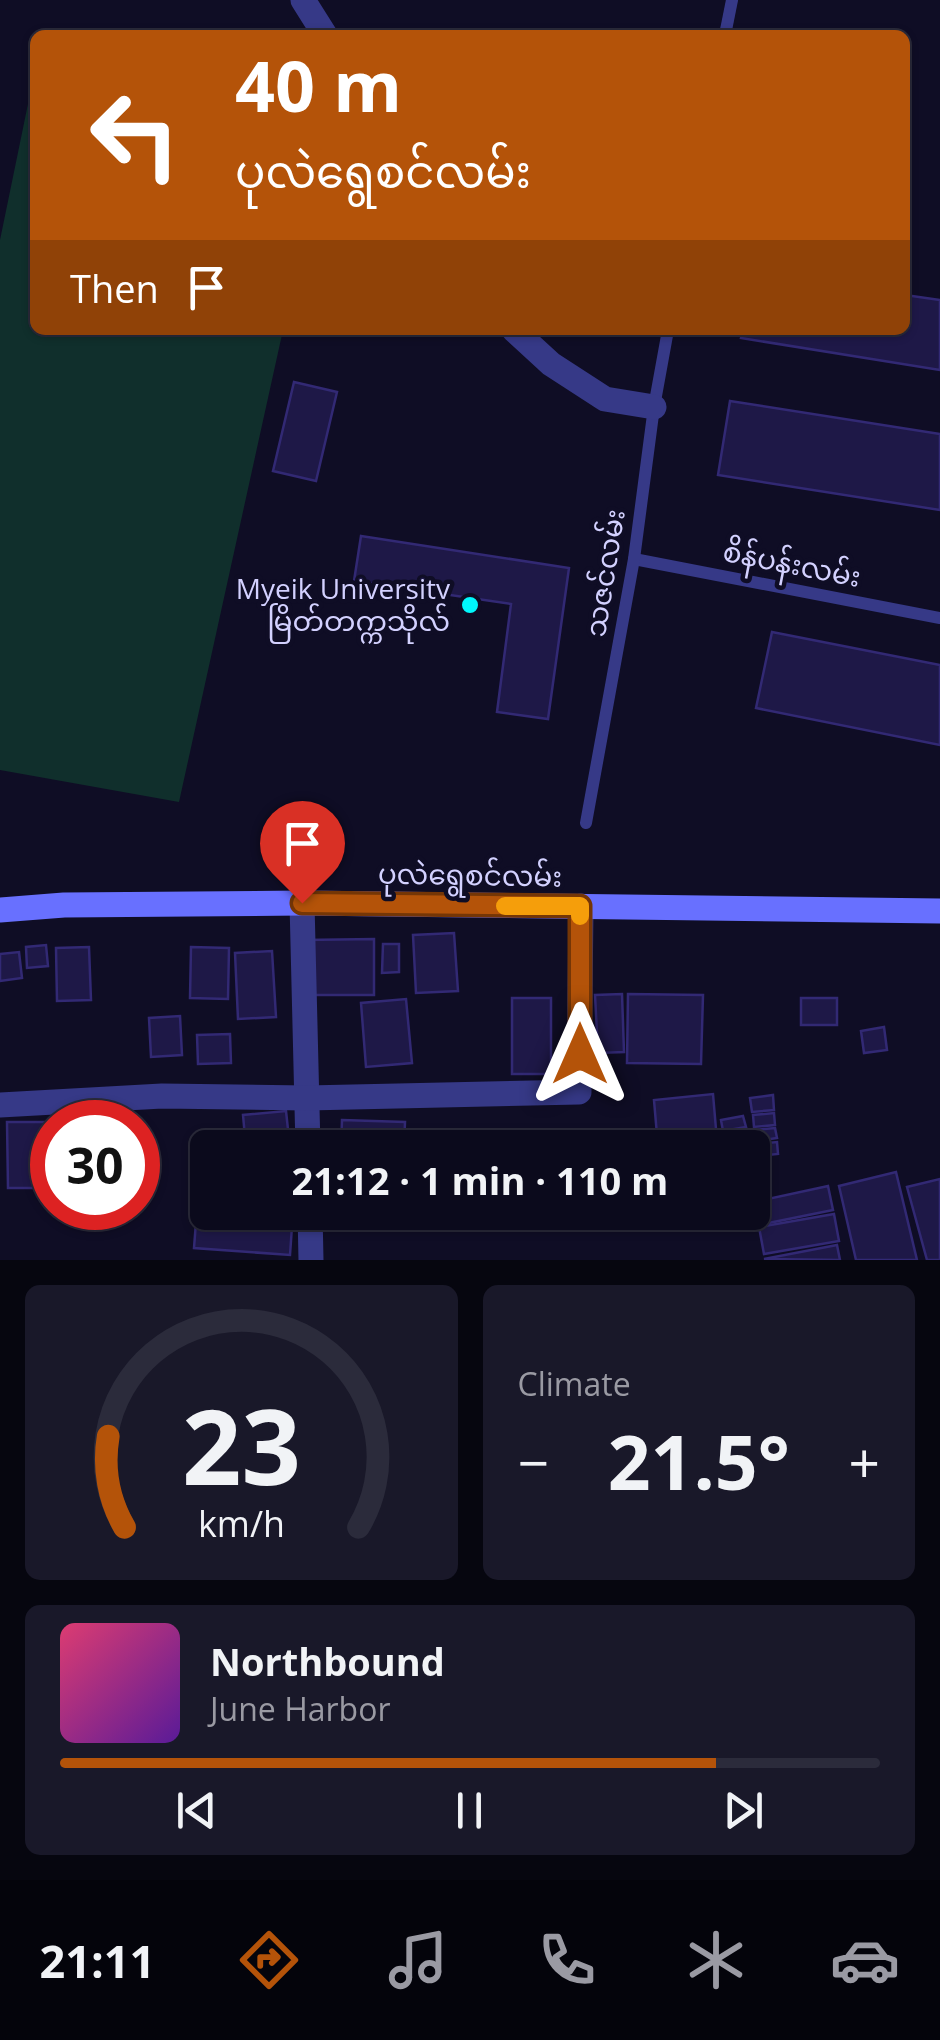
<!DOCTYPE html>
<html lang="en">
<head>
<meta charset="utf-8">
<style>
  :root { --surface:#0b0a1c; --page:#191829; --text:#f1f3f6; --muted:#9a9aa3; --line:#2b2b3b; --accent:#b45309 }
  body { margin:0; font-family:"Open Sans","Noto Sans Myanmar",sans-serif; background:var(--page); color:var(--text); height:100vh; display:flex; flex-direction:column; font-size:38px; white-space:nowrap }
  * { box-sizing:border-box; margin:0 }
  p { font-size:32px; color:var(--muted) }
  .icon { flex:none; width:55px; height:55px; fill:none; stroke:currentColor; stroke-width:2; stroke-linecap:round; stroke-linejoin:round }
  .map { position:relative; height:1260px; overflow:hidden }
  .side { display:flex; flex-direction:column; gap:25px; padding:25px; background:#06060f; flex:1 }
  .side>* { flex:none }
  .guide { position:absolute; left:30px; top:30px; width:880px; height:305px; border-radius:15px; box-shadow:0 2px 8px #0004,0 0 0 2px var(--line); background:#b45309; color:#fff; overflow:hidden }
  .speed { position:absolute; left:30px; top:1100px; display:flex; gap:20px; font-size:50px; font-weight:700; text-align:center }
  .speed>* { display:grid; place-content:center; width:130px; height:130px; border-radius:50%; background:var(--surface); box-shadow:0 2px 8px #0004,0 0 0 2px var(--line); line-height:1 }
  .speed .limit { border:15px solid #d22; background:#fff; color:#111 }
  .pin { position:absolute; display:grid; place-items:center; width:85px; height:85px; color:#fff; margin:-102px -42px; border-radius:50% 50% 50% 0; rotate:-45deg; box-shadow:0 0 10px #0007 }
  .pin .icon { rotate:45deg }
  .me { position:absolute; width:110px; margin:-55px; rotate:0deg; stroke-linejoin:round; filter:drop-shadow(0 0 8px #0008) }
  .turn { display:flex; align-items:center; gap:35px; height:210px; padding:0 40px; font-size:45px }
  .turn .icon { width:130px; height:130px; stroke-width:2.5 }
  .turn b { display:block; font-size:70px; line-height:85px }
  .then { display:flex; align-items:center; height:95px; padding:0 40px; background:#0003; gap:20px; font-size:38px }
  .big { font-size:75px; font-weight:700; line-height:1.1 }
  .side .tile { flex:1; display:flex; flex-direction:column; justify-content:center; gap:15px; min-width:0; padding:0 35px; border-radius:15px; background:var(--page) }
  .side .dial { align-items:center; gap:0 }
  .dial svg { height:260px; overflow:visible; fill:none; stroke:var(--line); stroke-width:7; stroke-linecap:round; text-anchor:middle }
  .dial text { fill:var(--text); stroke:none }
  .song { display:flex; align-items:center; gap:30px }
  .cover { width:120px; height:120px; border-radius:15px; background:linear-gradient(135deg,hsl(340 70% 55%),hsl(270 70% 35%)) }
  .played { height:10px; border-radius:5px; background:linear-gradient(90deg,var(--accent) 80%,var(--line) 80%) }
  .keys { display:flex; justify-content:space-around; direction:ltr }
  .heat { display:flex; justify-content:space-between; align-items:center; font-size:55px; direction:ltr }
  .side .tiles { flex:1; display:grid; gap:25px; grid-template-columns:1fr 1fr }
  .tile:last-child { grid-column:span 2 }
  .trip { position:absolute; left:190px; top:1130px; width:580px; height:100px; border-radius:15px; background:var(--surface); box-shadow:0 2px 8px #0004,0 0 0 2px var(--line); font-weight:700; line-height:100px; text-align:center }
  .menu { display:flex; height:160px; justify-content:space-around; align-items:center; background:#04040b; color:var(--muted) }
  .menu .icon { width:70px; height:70px }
  .menu .active { color:var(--accent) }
  .menu b { font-size:45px; color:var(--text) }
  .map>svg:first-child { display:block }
</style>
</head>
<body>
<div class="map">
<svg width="940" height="1260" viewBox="0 0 940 1260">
  <rect width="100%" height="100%" fill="#0f0d25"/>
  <path fill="#102f2c" d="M29 99 35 100V330H283L179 802 0 770V240Z"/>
  <g fill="#1e1847" stroke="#322974" stroke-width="2.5">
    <path d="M905 295 940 300V370L741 338 743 330H905Z"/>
    <path d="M294 382 337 392 316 481 273 471Z"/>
    <path d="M730 401 940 434V510L718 475Z"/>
    <path d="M361 536 569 568 548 719 497 712 511 604 354 581Z"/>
    <path d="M772 632 940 665V745L756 708Z"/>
    <path d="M454 933 458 991 416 993 413 935Z"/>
    <path d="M374 939V995H304V940Z"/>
    <path d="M383 944H399V972L382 973Z"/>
    <path d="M46 945 48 966 27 968 26 947Z"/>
    <path d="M89 947 91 1000 57 1001 56 948Z"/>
    <path d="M191 947 229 948 228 999 190 998Z"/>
    <path d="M272 951 276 1017 238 1019 235 953Z"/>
    <path d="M19 952 22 978 0 981V954Z"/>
    <path d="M622 994 624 1052 598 1053 595 995Z"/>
    <path d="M628 994 703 995 701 1064 627 1063Z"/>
    <rect x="512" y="998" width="39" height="76"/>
    <rect x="801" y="998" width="36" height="27"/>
    <path d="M406 999 412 1063 366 1067 361 1003Z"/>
    <path d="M180 1016 182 1055 151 1057 149 1018Z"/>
    <path d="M884 1027 887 1050 864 1053 861 1031Z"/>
    <path d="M230 1034 231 1063 198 1064 197 1035Z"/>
    <path d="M713 1094 717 1141 658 1147 654 1100Z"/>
    <path d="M773 1095 774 1110 752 1112 750 1098Z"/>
    <path d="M286 1111 290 1148H246L243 1115Z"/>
    <path d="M774 1113 775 1125 754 1127 753 1115Z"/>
    <path d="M743 1116 746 1127 723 1131 721 1120Z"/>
    <path d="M342 1120 405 1122 404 1148H341Z"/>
    <path d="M7 1122H51V1188H8Z"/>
    <path d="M775 1128 777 1138 756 1141 755 1130Z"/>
    <path d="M746 1130 747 1141 725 1145 723 1134Z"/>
    <path d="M777 1142 778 1154 758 1156 756 1144Z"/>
    <path d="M896 1172 917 1260H856L839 1186Z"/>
    <path d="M940 1179V1260H927L907 1187Z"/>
    <path d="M199 1183 208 1184V1212H293L290 1255 194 1248Z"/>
    <path d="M828 1186 833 1210 759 1225 754 1202Z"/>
    <path d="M834 1214 839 1241 764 1254 759 1227Z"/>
    <path d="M837 1245 840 1260 764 1259Z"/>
  </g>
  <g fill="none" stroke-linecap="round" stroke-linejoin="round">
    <g stroke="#363987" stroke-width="12">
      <path d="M725 35 732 0"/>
      <path d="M634 559 940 618"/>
      <path d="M586 823 634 559 654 407 668 330"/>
    </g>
    <g stroke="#363987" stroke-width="25">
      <path d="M303 0 325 35"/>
      <path d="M514 330 551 364 605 399 654 407"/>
      <path d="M302 903 308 1148"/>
      <path d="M0 1105 162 1096 307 1098 579 1092 581 906"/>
      <path d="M310 1212 311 1260"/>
    </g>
    <path stroke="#6870ff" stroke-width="25" d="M0 910 64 905 302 903 940 911"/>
  </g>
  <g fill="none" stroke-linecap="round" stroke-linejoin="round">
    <defs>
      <path id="route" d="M302 903 580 906V1054"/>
    </defs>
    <use href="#route" stroke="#753606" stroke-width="25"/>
    <use href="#route" stroke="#b45309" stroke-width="18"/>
    <path stroke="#f59e0b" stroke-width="18" d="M505 906H580V916"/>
  </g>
  <circle fill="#00f7fc" stroke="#0f0d25" stroke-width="4" cx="470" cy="605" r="10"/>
  <g text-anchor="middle" stroke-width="9" stroke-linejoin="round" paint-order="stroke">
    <g font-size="28" fill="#d3d1ff" stroke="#0f0d25">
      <text transform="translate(792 564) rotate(11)" y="10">စိန်ပန်းလမ်း</text>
      <text transform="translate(605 573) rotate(-81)" y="10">သဇင်လမ်း</text>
      <text transform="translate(470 875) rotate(1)" y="10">ပုလဲရွေစင်လမ်း</text>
    </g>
    <g font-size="28" fill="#d3d1ff" stroke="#0f0d25" text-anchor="end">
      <text x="450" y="599">Myeik University<tspan x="450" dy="32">မြိတ်တက္ကသိုလ်</tspan></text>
    </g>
  </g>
</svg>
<div class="speed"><div class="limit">30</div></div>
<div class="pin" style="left:302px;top:903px;background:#d93025"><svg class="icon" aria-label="arrive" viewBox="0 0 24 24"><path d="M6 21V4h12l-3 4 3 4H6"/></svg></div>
<svg class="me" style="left:580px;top:1054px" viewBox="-20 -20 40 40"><path d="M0-17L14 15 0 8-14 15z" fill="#b45309" stroke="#fff" stroke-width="4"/></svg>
<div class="trip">21:12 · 1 min · 110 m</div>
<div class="guide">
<div class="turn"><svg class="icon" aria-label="left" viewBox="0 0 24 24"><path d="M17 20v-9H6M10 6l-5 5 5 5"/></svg><div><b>40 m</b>ပုလဲရွေစင်လမ်း</div></div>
<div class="then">Then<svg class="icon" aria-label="arrive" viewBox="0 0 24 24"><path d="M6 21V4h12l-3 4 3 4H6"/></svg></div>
</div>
</div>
<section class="side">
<div class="tiles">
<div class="tile dial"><svg viewBox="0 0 100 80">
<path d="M14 69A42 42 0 1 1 86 69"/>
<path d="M14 69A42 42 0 0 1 9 41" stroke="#b45309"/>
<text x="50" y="56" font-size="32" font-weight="700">23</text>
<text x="50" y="72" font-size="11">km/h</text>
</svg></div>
<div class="tile"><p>Climate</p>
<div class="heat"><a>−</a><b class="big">21.5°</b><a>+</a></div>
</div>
<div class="tile">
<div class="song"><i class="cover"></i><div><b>Northbound</b><p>June Harbor</p></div></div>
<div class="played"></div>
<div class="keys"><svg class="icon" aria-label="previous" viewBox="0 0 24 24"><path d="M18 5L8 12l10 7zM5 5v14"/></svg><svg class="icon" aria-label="pause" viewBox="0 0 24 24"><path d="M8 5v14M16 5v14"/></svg><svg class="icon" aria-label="next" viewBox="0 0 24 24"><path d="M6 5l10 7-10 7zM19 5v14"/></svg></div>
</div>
</div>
</section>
<nav class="menu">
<b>21:11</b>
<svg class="icon active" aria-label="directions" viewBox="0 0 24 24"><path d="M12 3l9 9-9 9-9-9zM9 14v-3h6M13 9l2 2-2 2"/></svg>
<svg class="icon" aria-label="music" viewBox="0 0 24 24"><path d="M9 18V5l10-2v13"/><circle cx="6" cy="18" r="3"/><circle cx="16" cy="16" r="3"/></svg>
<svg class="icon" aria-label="phone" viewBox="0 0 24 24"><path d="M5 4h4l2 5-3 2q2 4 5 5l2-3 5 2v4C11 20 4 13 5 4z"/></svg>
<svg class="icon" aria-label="climate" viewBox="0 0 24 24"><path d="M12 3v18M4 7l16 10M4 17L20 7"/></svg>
<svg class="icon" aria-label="car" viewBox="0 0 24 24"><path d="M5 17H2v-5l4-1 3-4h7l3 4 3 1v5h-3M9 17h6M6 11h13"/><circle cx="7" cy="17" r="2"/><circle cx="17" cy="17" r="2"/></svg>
</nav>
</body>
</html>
